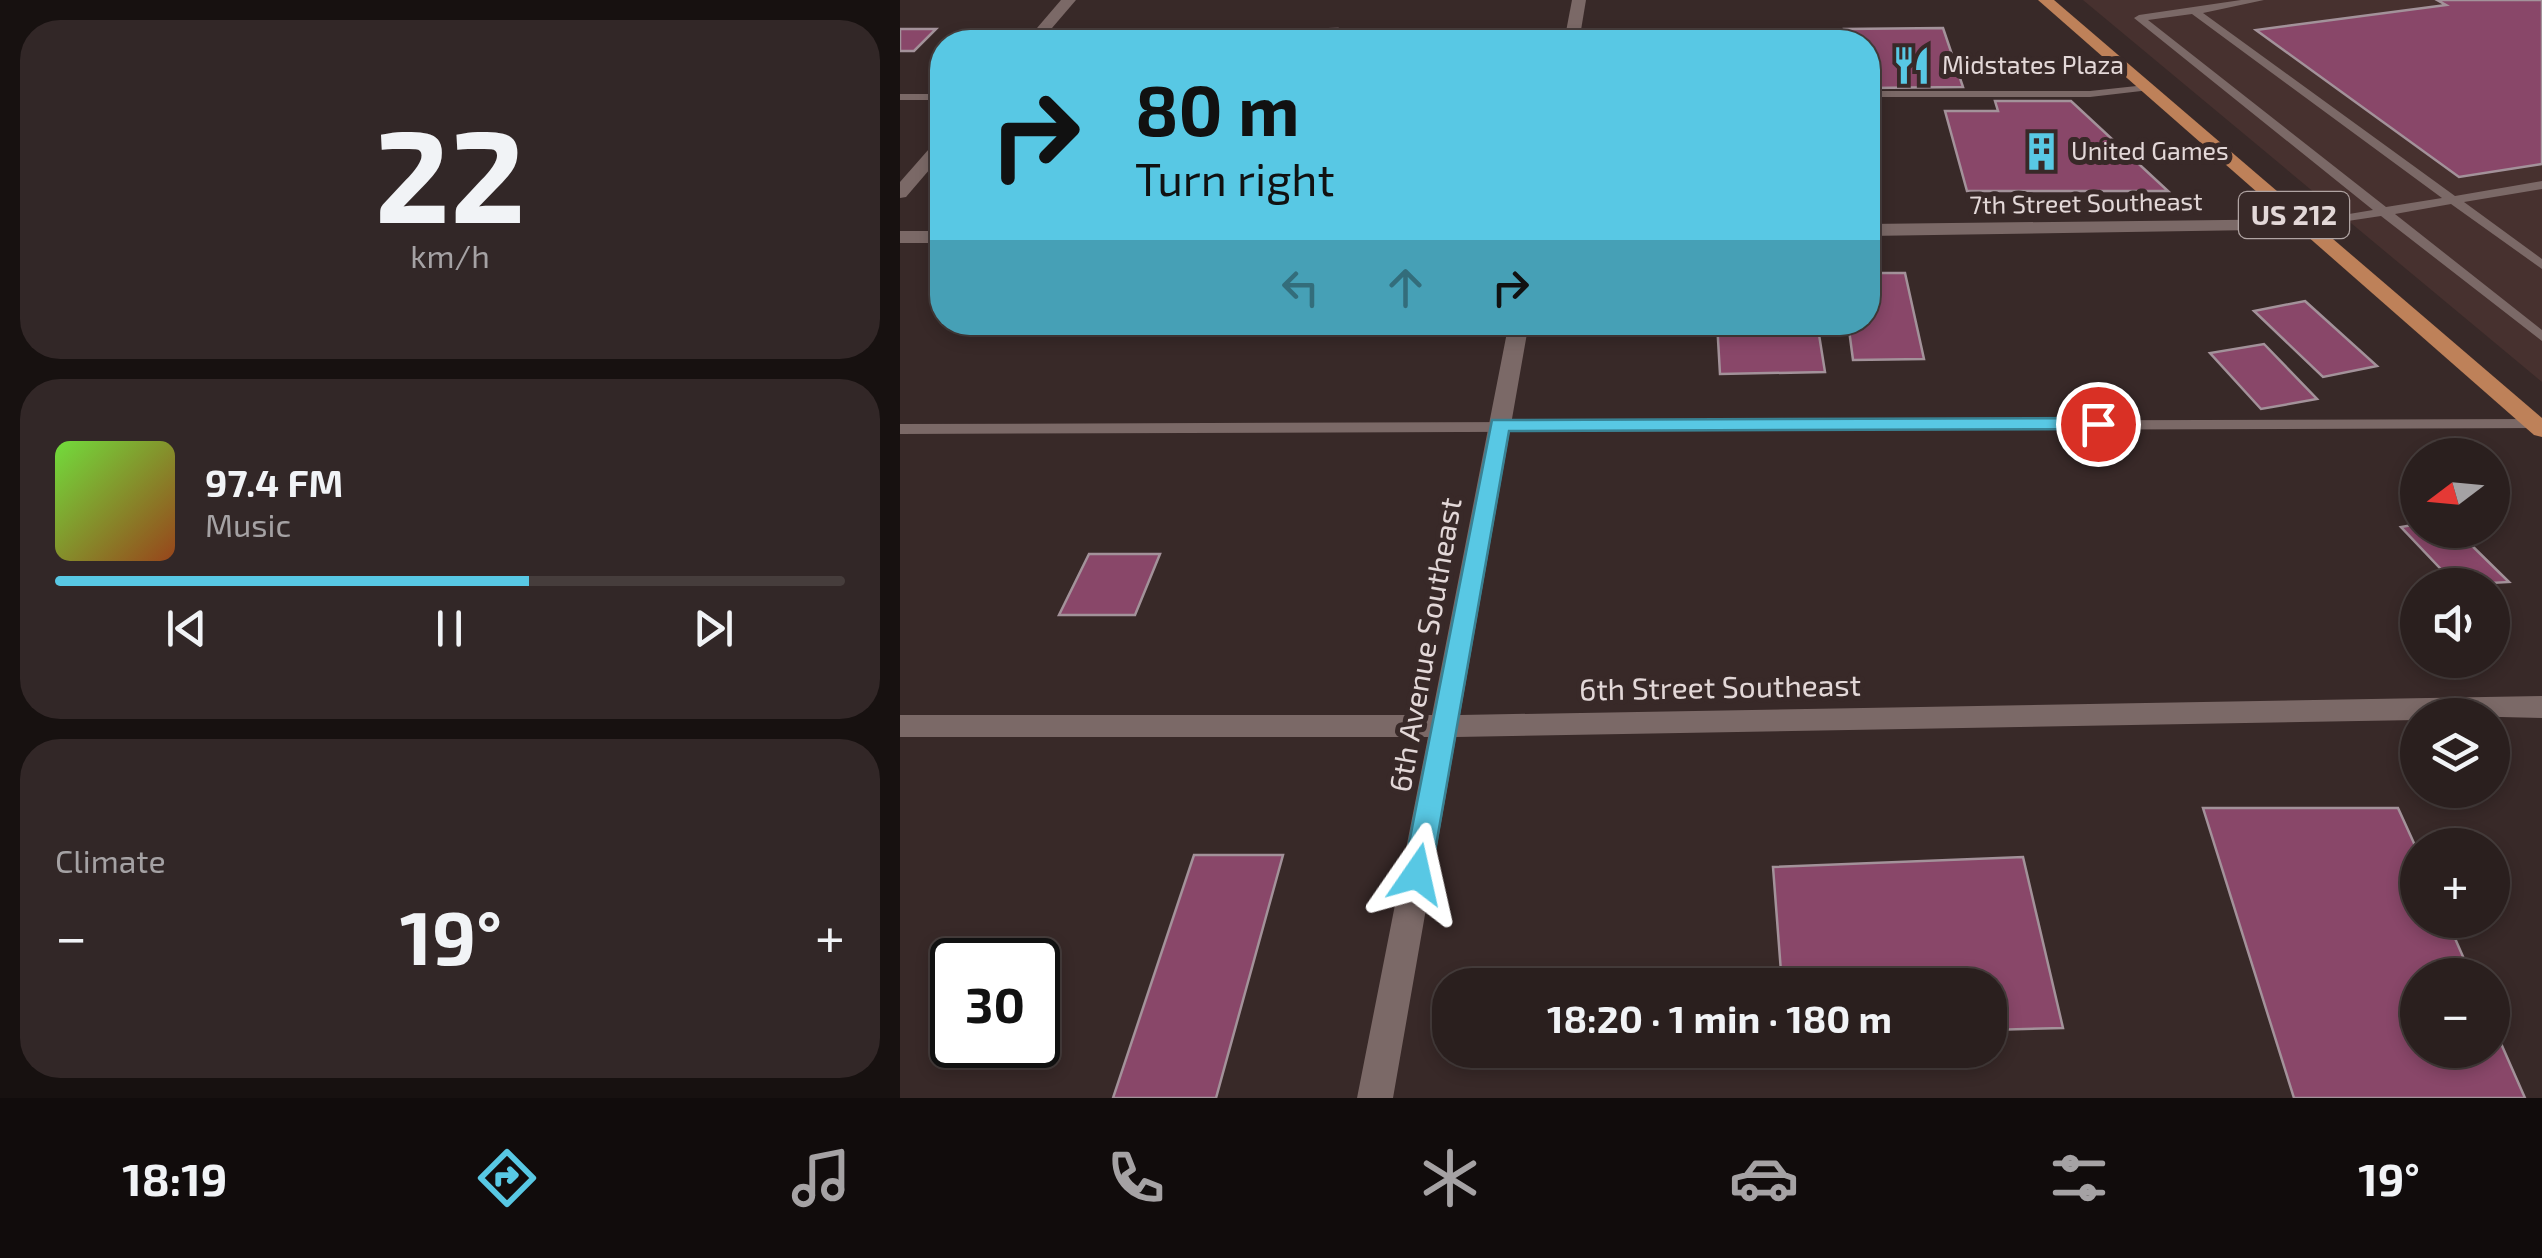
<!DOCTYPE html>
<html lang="en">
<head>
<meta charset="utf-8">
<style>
  :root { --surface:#2a1f1e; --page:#322727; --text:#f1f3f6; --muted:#a5a2a4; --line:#463d3c; --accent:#58c8e4 }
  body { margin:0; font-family:"Exo 2",sans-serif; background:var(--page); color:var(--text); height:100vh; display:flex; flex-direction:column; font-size:38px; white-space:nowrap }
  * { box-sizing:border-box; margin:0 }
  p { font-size:32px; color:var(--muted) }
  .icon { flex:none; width:55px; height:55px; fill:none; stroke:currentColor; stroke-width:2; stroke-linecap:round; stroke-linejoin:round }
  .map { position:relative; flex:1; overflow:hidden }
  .details { display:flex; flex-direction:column; gap:20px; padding:20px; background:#171110; width:900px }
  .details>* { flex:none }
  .top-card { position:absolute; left:30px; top:30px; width:950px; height:305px; border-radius:40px; box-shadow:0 5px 15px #0003,0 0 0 2px var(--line); background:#58c8e4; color:#111; overflow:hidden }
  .needle { width:65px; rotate:254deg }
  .tools { position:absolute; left:1500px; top:438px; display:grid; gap:20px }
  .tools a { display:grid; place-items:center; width:110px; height:110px; border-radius:50%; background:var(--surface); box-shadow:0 5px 15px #0003,0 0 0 2px var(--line); font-size:50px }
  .speed { position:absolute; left:30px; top:938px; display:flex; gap:20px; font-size:50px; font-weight:700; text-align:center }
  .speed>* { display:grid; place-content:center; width:130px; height:130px; border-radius:50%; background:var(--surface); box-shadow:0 5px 15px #0003,0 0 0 2px var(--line); line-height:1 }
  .speed .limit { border:5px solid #111; border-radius:15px; background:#fff; color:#111 }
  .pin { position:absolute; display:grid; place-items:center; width:85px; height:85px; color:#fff; margin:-42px; border:5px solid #fff; border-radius:50%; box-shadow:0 2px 10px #0007 }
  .me { position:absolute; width:110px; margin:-55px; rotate:11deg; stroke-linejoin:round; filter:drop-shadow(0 0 8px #0008) }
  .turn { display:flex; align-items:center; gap:35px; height:210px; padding:0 40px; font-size:45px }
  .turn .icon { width:130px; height:130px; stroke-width:2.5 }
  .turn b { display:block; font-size:70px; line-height:85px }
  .lanes { display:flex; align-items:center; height:95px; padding:0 40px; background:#0003; justify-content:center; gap:50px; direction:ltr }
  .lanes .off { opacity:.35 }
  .big { font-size:75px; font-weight:700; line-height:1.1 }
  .details .tile { flex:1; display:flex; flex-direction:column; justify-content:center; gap:15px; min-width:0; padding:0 35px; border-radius:40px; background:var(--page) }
  .details .dial { align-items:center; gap:0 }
  .dial b { font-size:130px; line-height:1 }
  .song { display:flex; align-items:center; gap:30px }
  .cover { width:120px; height:120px; border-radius:15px; background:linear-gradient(135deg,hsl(100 70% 55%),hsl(20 70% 35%)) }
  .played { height:10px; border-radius:5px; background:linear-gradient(90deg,var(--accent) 60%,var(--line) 60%) }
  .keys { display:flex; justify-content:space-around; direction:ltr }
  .heat { display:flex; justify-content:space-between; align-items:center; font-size:55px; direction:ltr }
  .trip { position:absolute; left:532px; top:968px; width:575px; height:100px; border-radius:40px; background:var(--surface); box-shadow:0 5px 15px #0003,0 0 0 2px var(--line); font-weight:700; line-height:100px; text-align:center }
  .tab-bar { display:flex; height:160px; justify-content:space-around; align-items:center; background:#110c0c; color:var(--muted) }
  .tab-bar .icon { width:70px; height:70px }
  .tab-bar .selected { color:var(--accent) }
  .tab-bar b { font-size:45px; color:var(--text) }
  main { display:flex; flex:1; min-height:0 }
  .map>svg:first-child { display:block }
</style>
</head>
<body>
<main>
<section class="details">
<div class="tile dial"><b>22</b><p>km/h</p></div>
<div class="tile">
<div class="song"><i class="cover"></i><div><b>97.4 FM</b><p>Music</p></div></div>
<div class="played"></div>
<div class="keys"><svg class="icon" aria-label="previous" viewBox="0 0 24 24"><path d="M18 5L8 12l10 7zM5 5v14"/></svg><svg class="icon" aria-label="pause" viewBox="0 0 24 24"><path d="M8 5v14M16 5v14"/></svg><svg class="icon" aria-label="next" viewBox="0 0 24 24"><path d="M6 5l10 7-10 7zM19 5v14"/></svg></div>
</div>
<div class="tile"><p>Climate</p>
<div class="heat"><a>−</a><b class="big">19°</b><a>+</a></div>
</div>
</section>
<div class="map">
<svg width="1642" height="1098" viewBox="0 0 1642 1098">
  <rect width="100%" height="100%" fill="#382928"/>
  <path fill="#47312f" d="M1183 0H1642V382Z"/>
  <g fill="#894769" stroke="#a3929a" stroke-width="2.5">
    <path d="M1537 0H1642V164L1559 177 1356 30 1546 5Z"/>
    <path d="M1043 28 1063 87 968 88V42H947L944 29Z"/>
    <path d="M0 29H36L14 51H0Z"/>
    <path d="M437 29 433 42H389L394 30Z"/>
    <path d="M1095 101H1171L1268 191H1067L1045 111H1098Z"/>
    <path d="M968 273H1005L1024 359 953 360 948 322H968Z"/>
    <path d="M1405 301 1477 366 1423 377 1354 311Z"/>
    <path d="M817 322H917L925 372 820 374Z"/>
    <path d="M1364 344 1417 399 1361 409 1310 353Z"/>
    <path d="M1518 524V530H1556L1609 582 1556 585 1501 527Z"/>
    <path d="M189 554H260L235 615H159Z"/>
    <path d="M1303 808H1498L1518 852V920H1547L1571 975H1518V1050H1592V1023L1625 1098H1394Z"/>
    <path d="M294 855H383L316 1098H213Z"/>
    <path d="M1123 857 1163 1028 1090 1030V985H882L873 867Z"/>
  </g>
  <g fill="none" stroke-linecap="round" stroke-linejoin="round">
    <g fill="#7b6967" fill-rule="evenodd">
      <path d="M1341 0H1364L1303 13 1555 196 1642 181V189L1564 202 1642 259V269L1551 204 1495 214 1642 330V341L1481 216 1401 228V222L1473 210 1234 18 1239 15ZM1292 14 1542 198 1486 207 1248 20Z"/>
      <path d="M1246 85 1252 88 1250 90 1190 97H968V91H1190Z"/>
      <rect x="0" y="94" width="42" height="6"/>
      <path d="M1636 419 1642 420V428L0 434V424Z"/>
    </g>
    <g fill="#7b6967" fill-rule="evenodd">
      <path d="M161 0H176L140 42H125Z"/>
      <path d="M672 0H686L679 42H664Z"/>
      <path d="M42 140V155L6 197 0 198V182L36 141Z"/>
      <path d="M1406 219 1415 225 1413 229 968 236V224Z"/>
      <rect x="0" y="231" width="42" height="12"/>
      <path d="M609 322H629L560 715 1642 696V718L1518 715V720L556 737 493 1098H457L528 737H0V715H532Z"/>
    </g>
    <path fill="#be8159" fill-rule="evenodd" d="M1138 0H1154L1642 418V437L1634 435Z"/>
  </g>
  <path fill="#58c8e4" stroke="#398294" stroke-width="2.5" d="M1198 418 1205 420V429L609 431 531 874 527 883 517 887 507 883 503 874 592 420Z"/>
  <defs>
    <symbol id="restaurant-bare" viewBox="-9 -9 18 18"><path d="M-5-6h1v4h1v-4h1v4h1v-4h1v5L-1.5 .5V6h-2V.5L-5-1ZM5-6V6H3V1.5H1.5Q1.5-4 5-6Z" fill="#58c8e4" stroke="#382928" stroke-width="2.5" paint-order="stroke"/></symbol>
    <symbol id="building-bare" viewBox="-9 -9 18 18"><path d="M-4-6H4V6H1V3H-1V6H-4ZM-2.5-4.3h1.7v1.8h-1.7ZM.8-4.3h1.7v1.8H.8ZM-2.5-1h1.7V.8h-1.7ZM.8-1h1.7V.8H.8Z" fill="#58c8e4" stroke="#382928" stroke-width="2.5" paint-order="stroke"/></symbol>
  </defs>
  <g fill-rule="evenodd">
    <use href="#restaurant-bare" x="984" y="38" width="55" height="55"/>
    <use href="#building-bare" x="1114" y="124" width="55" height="55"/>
  </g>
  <g text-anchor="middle" stroke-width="10" stroke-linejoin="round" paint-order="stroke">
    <g font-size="25" fill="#e3d8d8" stroke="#382928" text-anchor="start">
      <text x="1042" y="74">Midstates Plaza</text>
      <text x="1171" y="160">United Games</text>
    </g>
    <g font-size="25" fill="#e3d8d8" stroke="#382928">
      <text transform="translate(1186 203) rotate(-1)" y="9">7th Street Southeast</text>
    </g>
    <rect fill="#382928" stroke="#b0a4a3" stroke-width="2.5" x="1339" y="192" width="110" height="46" rx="8"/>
    <g font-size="28" font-weight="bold" fill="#e3d8d8">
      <text x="1394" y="225">US 212</text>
    </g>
    <g font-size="30" fill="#e3d8d8" stroke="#382928">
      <text transform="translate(526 645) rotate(-80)" y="10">6th Avenue Southeast</text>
      <text transform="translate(820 688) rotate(-1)" y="10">6th Street Southeast</text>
    </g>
  </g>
</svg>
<div class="tools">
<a><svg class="needle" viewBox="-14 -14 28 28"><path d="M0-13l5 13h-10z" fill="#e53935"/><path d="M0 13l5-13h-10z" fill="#a5a2a4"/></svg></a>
<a><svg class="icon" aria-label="sound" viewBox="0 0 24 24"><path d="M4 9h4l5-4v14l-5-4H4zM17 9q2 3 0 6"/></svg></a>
<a><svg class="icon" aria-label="layers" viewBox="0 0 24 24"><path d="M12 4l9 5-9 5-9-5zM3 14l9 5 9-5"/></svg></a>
<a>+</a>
<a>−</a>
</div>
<div class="speed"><div class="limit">30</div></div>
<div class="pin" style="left:1198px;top:424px;background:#d93025"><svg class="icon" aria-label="arrive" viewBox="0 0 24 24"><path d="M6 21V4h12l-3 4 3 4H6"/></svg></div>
<svg class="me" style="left:517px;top:874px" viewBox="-20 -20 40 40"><path d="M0-17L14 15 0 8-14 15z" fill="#58c8e4" stroke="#fff" stroke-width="4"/></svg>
<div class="trip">18:20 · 1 min · 180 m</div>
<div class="top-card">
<div class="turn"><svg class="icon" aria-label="right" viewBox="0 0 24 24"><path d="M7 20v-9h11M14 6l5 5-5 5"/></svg><div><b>80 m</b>Turn right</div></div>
<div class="lanes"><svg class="icon off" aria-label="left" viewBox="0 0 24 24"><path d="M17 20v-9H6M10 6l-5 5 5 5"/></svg><svg class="icon off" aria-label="ahead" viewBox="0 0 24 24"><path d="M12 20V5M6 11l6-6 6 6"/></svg><svg class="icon" aria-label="right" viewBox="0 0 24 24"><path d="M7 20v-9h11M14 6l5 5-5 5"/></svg></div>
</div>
</div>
</main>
<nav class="tab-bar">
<b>18:19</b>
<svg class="icon selected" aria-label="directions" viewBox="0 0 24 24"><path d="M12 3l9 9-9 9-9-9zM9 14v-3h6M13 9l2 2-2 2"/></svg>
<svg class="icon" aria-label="music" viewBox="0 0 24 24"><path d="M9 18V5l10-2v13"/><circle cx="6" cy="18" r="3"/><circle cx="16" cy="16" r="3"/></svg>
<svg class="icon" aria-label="phone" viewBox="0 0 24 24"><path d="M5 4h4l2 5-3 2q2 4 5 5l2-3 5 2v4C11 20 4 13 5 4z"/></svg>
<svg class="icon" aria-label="climate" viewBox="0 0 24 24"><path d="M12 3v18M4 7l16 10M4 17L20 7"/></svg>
<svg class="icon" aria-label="car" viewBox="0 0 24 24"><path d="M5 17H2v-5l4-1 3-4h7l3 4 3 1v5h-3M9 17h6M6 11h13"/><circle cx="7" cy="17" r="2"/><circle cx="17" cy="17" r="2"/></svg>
<svg class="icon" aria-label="filters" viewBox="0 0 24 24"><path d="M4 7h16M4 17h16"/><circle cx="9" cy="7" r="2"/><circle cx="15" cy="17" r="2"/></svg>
<b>19°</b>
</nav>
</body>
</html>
